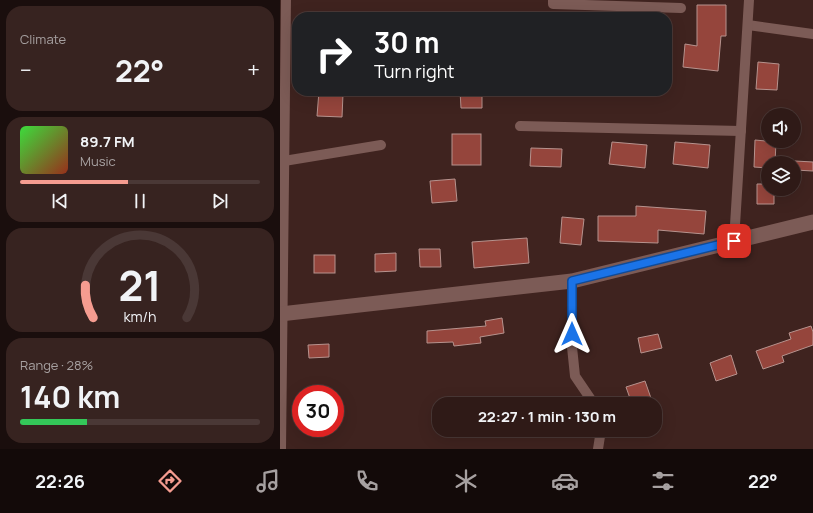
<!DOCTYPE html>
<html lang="en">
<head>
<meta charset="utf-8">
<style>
  :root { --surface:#2f1a17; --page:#372320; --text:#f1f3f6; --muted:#a7a1a1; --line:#4a3836; --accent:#f59c90 }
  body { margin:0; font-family:Manrope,sans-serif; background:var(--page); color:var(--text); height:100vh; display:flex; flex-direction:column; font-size:15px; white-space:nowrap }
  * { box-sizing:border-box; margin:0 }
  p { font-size:13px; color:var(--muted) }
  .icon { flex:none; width:22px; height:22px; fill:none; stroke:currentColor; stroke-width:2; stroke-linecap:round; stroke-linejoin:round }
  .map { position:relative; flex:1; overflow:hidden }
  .panel { display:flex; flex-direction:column; gap:6px; padding:6px; background:#1a0e0d; width:280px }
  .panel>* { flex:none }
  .guide { position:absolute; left:12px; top:12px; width:380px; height:84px; border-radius:16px; box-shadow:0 4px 16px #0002,0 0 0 1px var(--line); background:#202124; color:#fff; overflow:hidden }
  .fabs { position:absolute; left:481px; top:108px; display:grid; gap:8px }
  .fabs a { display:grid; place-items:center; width:40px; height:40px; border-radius:50%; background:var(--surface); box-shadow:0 4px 16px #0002,0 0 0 1px var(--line); font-size:20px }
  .speed { position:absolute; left:12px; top:385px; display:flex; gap:8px; font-size:20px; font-weight:700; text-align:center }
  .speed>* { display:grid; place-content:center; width:52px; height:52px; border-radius:50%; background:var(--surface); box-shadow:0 4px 16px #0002,0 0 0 1px var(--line); line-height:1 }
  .speed .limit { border:6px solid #d22; background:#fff; color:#111 }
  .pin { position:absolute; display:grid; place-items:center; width:34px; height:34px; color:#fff; margin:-17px; border-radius:8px; box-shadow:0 2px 6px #0006 }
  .me { position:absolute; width:44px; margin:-22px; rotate:0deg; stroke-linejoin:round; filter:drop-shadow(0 0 3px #0008) }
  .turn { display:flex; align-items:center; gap:14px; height:84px; padding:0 16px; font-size:18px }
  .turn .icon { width:52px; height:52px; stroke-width:2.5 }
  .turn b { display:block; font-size:28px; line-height:34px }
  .big { font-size:30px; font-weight:700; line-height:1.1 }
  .panel .widget { flex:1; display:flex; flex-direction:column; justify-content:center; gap:6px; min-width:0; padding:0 14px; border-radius:16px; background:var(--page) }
  .panel .dial { align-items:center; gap:0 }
  .dial svg { height:104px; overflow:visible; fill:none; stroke:var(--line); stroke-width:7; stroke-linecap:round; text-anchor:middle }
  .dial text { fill:var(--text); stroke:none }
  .song { display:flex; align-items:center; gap:12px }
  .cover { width:48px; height:48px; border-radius:6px; background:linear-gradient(135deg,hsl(120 70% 55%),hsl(10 70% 35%)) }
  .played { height:4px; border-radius:2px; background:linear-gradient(90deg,var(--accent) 45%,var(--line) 45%) }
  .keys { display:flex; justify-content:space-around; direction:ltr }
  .heat { display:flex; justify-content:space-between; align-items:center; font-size:22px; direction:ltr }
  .charge { height:6px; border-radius:3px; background:linear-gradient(90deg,#34c759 28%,var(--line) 0) }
  .trip { position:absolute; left:152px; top:397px; width:230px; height:40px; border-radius:16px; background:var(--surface); box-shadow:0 4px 16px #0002,0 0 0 1px var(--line); font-weight:700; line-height:40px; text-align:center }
  .tab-bar { display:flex; height:64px; justify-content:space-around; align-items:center; background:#130a09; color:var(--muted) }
  .tab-bar .icon { width:28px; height:28px }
  .tab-bar .on { color:var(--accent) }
  .tab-bar b { font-size:18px; color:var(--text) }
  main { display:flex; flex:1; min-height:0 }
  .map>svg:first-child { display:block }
</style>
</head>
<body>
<main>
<section class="panel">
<div class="widget"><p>Climate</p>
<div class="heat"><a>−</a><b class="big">22°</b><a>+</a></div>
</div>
<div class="widget">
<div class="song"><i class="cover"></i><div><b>89.7 FM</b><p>Music</p></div></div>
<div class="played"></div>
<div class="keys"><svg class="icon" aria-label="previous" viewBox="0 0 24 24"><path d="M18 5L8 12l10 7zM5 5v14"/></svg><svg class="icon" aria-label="pause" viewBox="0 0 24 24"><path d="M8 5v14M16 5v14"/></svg><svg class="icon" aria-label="next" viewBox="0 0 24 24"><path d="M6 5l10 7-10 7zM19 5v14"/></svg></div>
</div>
<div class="widget dial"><svg viewBox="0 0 100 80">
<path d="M14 69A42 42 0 1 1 86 69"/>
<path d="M14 69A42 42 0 0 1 8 44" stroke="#f59c90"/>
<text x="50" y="56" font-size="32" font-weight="700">21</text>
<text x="50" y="72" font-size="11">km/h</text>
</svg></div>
<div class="widget"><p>Range · 28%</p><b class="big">140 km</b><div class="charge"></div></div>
</section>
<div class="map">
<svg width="533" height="449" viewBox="0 0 533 449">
  <rect width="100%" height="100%" fill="#3f231f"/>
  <g fill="#95453c" stroke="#b7938e">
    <path d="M417 5H446V36H441L438 71 403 67 405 44 417 46Z"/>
    <path d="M478 62 499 64 497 90 476 89Z"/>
    <path d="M39 91H58V94H63L62 117 37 116Z"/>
    <path d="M180 91H202V108H181Z"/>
    <rect x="172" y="134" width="29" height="31"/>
    <path d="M475 140 496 142 495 163H488V168L474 167Z"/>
    <path d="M332 142 367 145 365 168 329 164Z"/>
    <path d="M395 142 430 145 428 168 393 164Z"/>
    <path d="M251 148 282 149 281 167 250 166Z"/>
    <path d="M515 161 533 162V171L515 170Z"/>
    <path d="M175 179 177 201 152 203 150 181Z"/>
    <path d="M477 184H488V189H494V204H477Z"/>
    <path d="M356 206 426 211 424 234 378 230V243L318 241V216H356Z"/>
    <path d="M282 217 304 219 301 245 280 243Z"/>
    <path d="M247 238 249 263 194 268 192 242Z"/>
    <path d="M139 249H160L161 267H140Z"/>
    <path d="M116 253V271L95 272V254Z"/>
    <rect x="34" y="255" width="21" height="18"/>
    <path d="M222 318 224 333 200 337 201 343 174 346 173 342 147 343V331L206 326 205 321Z"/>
    <path d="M531 326 533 332V345L502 356 504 362 483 369 476 351 511 339 509 333Z"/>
    <path d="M378 334 382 348 361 353 358 338Z"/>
    <path d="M49 344V357L29 358 28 345Z"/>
    <path d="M451 355 457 374 436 381 430 363Z"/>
    <path d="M365 381 373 404H352L346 387Z"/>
  </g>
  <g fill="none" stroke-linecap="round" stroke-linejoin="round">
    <g stroke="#7c5b56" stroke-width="10">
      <path d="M273 0V4L401 8"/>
      <path d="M468 25 533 34"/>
      <path d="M240 126 461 131"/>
      <path d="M4 161 101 145"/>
      <path d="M454 241 469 0"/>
      <path d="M292 281V347L295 376 314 404"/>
      <path d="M1 449 6 0"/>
      <path d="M318 449 321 430"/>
    </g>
    <path stroke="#7c5b56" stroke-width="15" d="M0 314 292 281 533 222"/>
  </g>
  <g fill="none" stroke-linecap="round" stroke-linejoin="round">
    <defs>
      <path id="route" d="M292 334V281L454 241"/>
    </defs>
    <use href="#route" stroke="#114b97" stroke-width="10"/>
    <use href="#route" stroke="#1a73e8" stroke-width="7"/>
  </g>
</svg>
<div class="fabs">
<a><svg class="icon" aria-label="sound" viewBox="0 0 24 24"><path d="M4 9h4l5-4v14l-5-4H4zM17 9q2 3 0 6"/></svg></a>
<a><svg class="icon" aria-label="layers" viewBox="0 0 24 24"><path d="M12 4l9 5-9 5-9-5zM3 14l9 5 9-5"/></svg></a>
</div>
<div class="speed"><div class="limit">30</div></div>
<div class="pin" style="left:454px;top:241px;background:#d93025"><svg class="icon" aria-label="arrive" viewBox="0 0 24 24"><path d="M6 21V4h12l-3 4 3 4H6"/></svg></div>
<svg class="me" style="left:292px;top:334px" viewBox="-20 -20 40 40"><path d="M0-17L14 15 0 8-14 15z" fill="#1a73e8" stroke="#fff" stroke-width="4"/></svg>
<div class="trip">22:27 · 1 min · 130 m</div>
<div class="guide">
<div class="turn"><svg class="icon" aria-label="right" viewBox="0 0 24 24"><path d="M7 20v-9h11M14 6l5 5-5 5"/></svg><div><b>30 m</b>Turn right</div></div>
</div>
</div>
</main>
<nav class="tab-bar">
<b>22:26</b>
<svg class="icon on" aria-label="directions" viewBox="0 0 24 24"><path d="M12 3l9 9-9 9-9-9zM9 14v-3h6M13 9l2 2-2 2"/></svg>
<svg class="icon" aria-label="music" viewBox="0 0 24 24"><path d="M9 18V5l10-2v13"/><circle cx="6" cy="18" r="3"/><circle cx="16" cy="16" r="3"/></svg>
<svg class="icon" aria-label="phone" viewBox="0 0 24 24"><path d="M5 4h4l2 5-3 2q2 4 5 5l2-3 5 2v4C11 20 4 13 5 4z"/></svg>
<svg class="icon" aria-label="climate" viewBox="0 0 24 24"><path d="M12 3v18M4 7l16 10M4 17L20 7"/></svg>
<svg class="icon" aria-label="car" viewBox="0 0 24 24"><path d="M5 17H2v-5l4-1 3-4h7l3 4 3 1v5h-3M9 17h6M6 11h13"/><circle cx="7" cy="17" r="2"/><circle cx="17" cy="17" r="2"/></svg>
<svg class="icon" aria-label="filters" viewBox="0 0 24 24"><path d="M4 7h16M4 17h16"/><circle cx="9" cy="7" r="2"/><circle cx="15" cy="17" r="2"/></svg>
<b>22°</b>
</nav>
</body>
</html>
